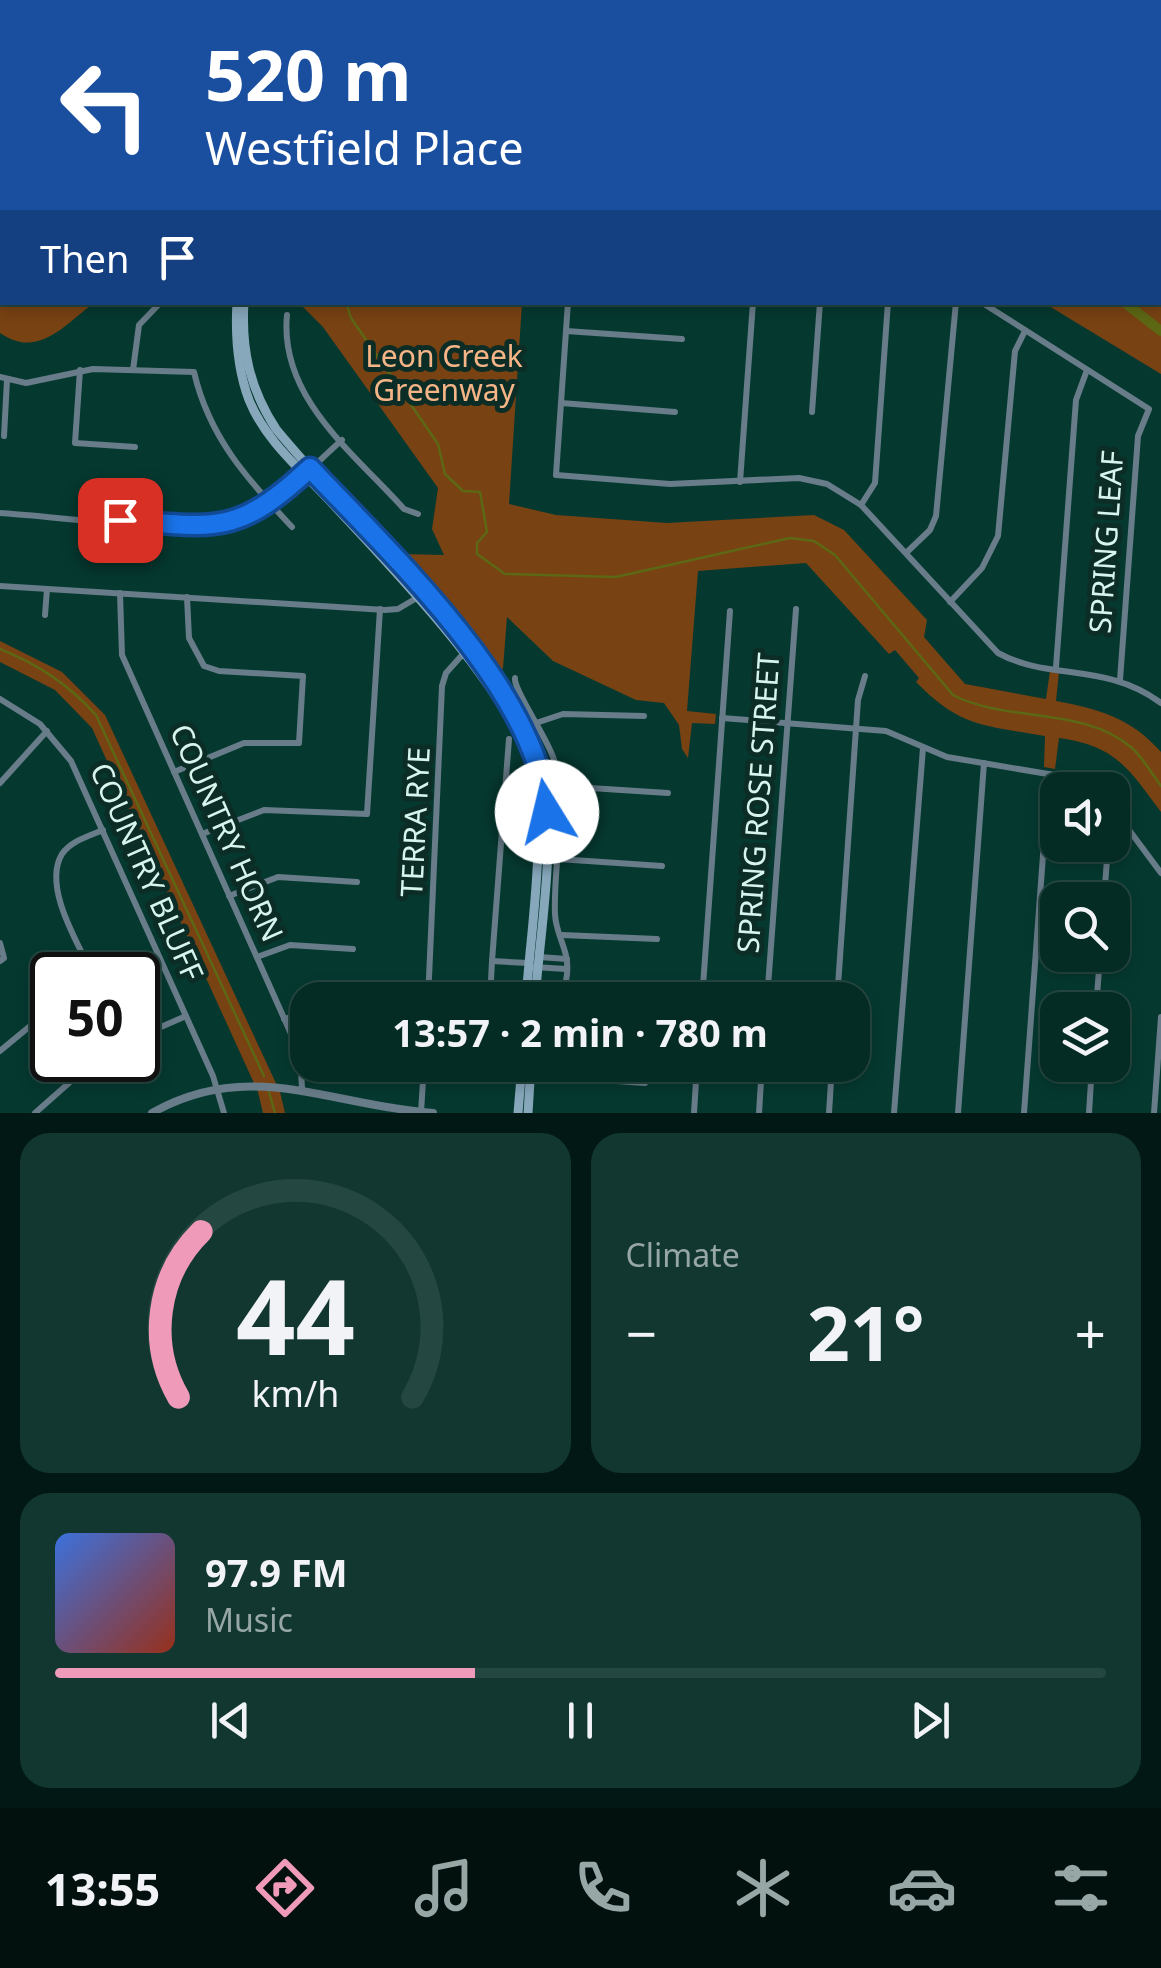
<!DOCTYPE html>
<html lang="en">
<head>
<meta charset="utf-8">
<style>
  :root { --surface:#042b24; --page:#123731; --text:#f1f3f6; --muted:#97a7a6; --line:#254741; --accent:#ef9ab9 }
  body { margin:0; font-family:"Noto Sans",sans-serif; background:var(--page); color:var(--text); height:100vh; display:flex; flex-direction:column; font-size:38px; white-space:nowrap }
  * { box-sizing:border-box; margin:0 }
  p { font-size:32px; color:var(--muted) }
  .icon { flex:none; width:55px; height:55px; fill:none; stroke:currentColor; stroke-width:2; stroke-linecap:round; stroke-linejoin:round }
  .map { position:relative; height:1113px; overflow:hidden }
  .drawer { display:flex; flex-direction:column; gap:20px; padding:20px; background:#021814; flex:1 }
  .drawer>* { flex:none }
  .banner { position:absolute; left:0px; top:0px; width:1162px; height:305px; box-shadow:0 5px 15px #0003,0 0 0 2px var(--line); background:#1a4fa0; color:#fff; overflow:hidden }
  .buttons { position:absolute; left:1040px; top:772px; display:grid; gap:20px }
  .buttons a { display:grid; place-items:center; width:90px; height:90px; border-radius:20px; background:var(--surface); box-shadow:0 5px 15px #0003,0 0 0 2px var(--line); font-size:50px }
  .speed { position:absolute; left:30px; top:952px; display:flex; gap:20px; font-size:50px; font-weight:700; text-align:center }
  .speed>* { display:grid; place-content:center; width:130px; height:130px; border-radius:50%; background:var(--surface); box-shadow:0 5px 15px #0003,0 0 0 2px var(--line); line-height:1 }
  .speed .limit { border:5px solid #111; border-radius:15px; background:#fff; color:#111 }
  .pin { position:absolute; display:grid; place-items:center; width:85px; height:85px; color:#fff; margin:-42px; border-radius:20px; box-shadow:0 5px 15px #0006 }
  .me { position:absolute; width:110px; margin:-55px; rotate:351deg; stroke-linejoin:round; filter:drop-shadow(0 0 8px #0008) }
  .turn { display:flex; align-items:center; gap:35px; height:210px; padding:0 40px; font-size:45px }
  .turn .icon { width:130px; height:130px; stroke-width:2.5 }
  .turn b { display:block; font-size:70px; line-height:85px }
  .then { display:flex; align-items:center; height:95px; padding:0 40px; background:#0003; gap:20px; font-size:38px }
  .big { font-size:75px; font-weight:700; line-height:1.1 }
  .drawer .card { flex:1; display:flex; flex-direction:column; justify-content:center; gap:15px; min-width:0; padding:0 35px; border-radius:30px; background:var(--page) }
  .drawer .dial { align-items:center; gap:0 }
  .dial svg { height:260px; overflow:visible; fill:none; stroke:var(--line); stroke-width:7; stroke-linecap:round; text-anchor:middle }
  .dial text { fill:var(--text); stroke:none }
  .song { display:flex; align-items:center; gap:30px }
  .cover { width:120px; height:120px; border-radius:15px; background:linear-gradient(135deg,hsl(220 70% 55%),hsl(10 70% 35%)) }
  .played { height:10px; border-radius:5px; background:linear-gradient(90deg,var(--accent) 40%,var(--line) 40%) }
  .keys { display:flex; justify-content:space-around; direction:ltr }
  .heat { display:flex; justify-content:space-between; align-items:center; font-size:55px; direction:ltr }
  .drawer .tiles { flex:1; display:grid; gap:20px; grid-template-columns:1fr 1fr }
  .card:last-child { grid-column:span 2 }
  .trip { position:absolute; left:290px; top:982px; width:580px; height:100px; border-radius:30px; background:var(--surface); box-shadow:0 5px 15px #0003,0 0 0 2px var(--line); font-weight:700; line-height:100px; text-align:center }
  .menu { display:flex; height:160px; justify-content:space-around; align-items:center; background:#02110e; color:var(--muted) }
  .menu .icon { width:70px; height:70px }
  .menu .selected { color:var(--accent) }
  .menu b { font-size:45px; color:var(--text) }
  .map>svg:first-child { display:block }
</style>
</head>
<body>
<div class="map">
<svg width="1161" height="1113" viewBox="0 0 1161 1113">
  <rect width="100%" height="100%" fill="#053930"/>
  <g fill="#784213">
    <path d="M0 0H49L2 2V302L94 303C63 326 38 359 0 333Z"/>
    <path d="M338 0H940L942 2H337Z"/>
    <path d="M1161 199V374L1044 303 1160 302Z"/>
    <path d="M299 303H522L509 504 556 515 667 523 814 515 844 530 927 620 924 637 965 684 1046 699 1050 671 1059 672 1056 701C1099 709 1131 718 1161 752V812C1128 768 1116 746 1059 738L1055 769 1044 767 1045 736C984 725 961 728 916 682L919 678 895 650 889 654 806 563 698 571 687 711 716 714 715 724 692 723 688 758 682 749 679 725 664 703 636 700 553 661 507 617 503 668 496 678 400 554 444 555 432 529 438 488 323 327Z"/>
    <path d="M0 641 62 672 105 715 280 1092 285 1113H263L258 1092 92 728 55 690 0 662Z"/>
  </g>
  <g fill="none" stroke-linecap="round" stroke-linejoin="round">
    <g stroke="#5d6814" stroke-width="2.5">
      <path d="M346 302 351 318 438 444 445 474 463 491 480 492 487 532 477 543V554L505 574 616 577 790 538 814 541 835 555 953 695C1007 723 1084 706 1132 748 1143 758 1152 774 1161 786"/>
      <path d="M0 649C39 665 68 684 96 715L264 1076"/>
      <path d="M269 1092 275 1113"/>
    </g>
    <g stroke="#5d6814" stroke-width="10">
      <path d="M0 109 2 112"/>
      <path d="M1124 302 1161 331"/>
    </g>
    <g stroke="#687c89" stroke-width="6">
      <path d="M945 0 947 2"/>
      <path d="M1045 0 1047 2"/>
      <path d="M82 2V0"/>
      <path d="M151 2V0"/>
      <path d="M216 2V0"/>
      <path d="M980 2 983 0"/>
      <path d="M1160 18 1161 17"/>
      <path d="M1160 87H1161"/>
      <path d="M1160 161H1161"/>
      <path d="M568 302 556 475 670 484 799 478 827 484 861 505 998 653C1049 681 1106 662 1161 703"/>
      <path d="M981 302 1149 409 1138 436 1120 680"/>
      <path d="M287 315C279 398 354 453 404 509L418 514"/>
      <path d="M566 331 682 339"/>
      <path d="M80 370 75 443 135 447"/>
      <path d="M133 370 139 325 161 302"/>
      <path d="M0 377 26 383 93 369 194 372C209 437 247 479 292 527"/>
      <path d="M561 403 675 412"/>
      <path d="M812 412 820 302"/>
      <path d="M4 436 7 380"/>
      <path d="M740 482 753 302"/>
      <path d="M861 505 875 483 888 302"/>
      <path d="M0 513C53 516 204 537 246 518 282 502 312 466 342 440"/>
      <path d="M906 553 930 530 936 516 956 302"/>
      <path d="M0 586 385 610 398 609 420 596"/>
      <path d="M120 593 122 655 300 1054 302 1088"/>
      <path d="M950 602 982 568 998 536 1015 351 1025 331"/>
      <path d="M45 615 47 589"/>
      <path d="M1056 667 1076 400 1087 370"/>
      <path d="M515 678C513 690 548 738 554 760 568 812 553 862 555 914 556 939 572 951 566 981 564 989 558 994 553 1000"/>
      <path d="M0 699 40 724 71 761 213 1076 224 1113"/>
      <path d="M722 718 886 731 947 757 1078 779 1098 790"/>
      <path d="M539 722 563 714 644 716"/>
      <path d="M174 772 244 743H299L303 676 219 671 204 666 189 638 187 597"/>
      <path d="M506 779H524"/>
      <path d="M0 783 47 731"/>
      <path d="M559 786 668 793"/>
      <path d="M1112 807 1161 873"/>
      <path d="M202 834 264 810 367 814 380 609"/>
      <path d="M1112 834 1124 823"/>
      <path d="M558 859 662 866"/>
      <path d="M229 896 278 877 357 882"/>
      <path d="M1104 900 1108 845"/>
      <path d="M562 935 657 939"/>
      <path d="M0 943 4 958 0 961"/>
      <path d="M257 957 290 945 353 949"/>
      <path d="M539 957 567 959"/>
      <path d="M492 961 509 739"/>
      <path d="M534 967 566 969"/>
      <path d="M93 975C79 945 42 887 62 854 71 841 89 836 103 830"/>
      <path d="M428 1000 442 686 446 673 463 654"/>
      <path d="M490 1000 492 961 528 963"/>
      <path d="M702 1000 730 611"/>
      <path d="M767 1000 796 609"/>
      <path d="M837 1000 858 700 865 676"/>
      <path d="M1096 1010 1100 955"/>
      <path d="M284 1019 308 1013"/>
      <path d="M138 1037 186 1016"/>
      <path d="M0 1051 52 1008"/>
      <path d="M485 1065 484 1079 503 1080"/>
      <path d="M545 1065V1076L645 1083"/>
      <path d="M465 1078 484 1079"/>
      <path d="M421 1112 424 1065"/>
      <path d="M35 1113 95 1060"/>
      <path d="M694 1113 697 1065"/>
      <path d="M759 1113 762 1065"/>
      <path d="M829 1113 832 1065"/>
      <path d="M894 1113 923 748"/>
      <path d="M958 1113 984 763"/>
      <path d="M1024 1113 1049 774"/>
      <path d="M1089 1113 1092 1065"/>
      <path d="M1154 1113 1161 1017"/>
    </g>
    <path stroke="#687c89" stroke-width="8" d="M152 1113C250 1057 332 1106 433 1113"/>
    <g stroke="#87a7bb" stroke-width="9">
      <path d="M256 2 257 0"/>
      <path d="M266 2V0"/>
      <path d="M237 302C235 336 237 368 249 400 265 440 300 469 329 500 388 564 500 678 528 758 550 820 530 932 526 1000"/>
      <path d="M244 302C241 350 250 389 276 429 348 516 431 591 495 684 516 714 537 742 543 779 556 845 540 932 535 1000"/>
      <path d="M518 1113 522 1065"/>
      <path d="M528 1113 531 1065"/>
    </g>
  </g>
  <g fill="none" stroke-linecap="round" stroke-linejoin="round">
    <defs>
      <path id="route" d="M120 520C216 527 236 537 310 468 390 553 539 692 547 812"/>
    </defs>
    <use href="#route" stroke="#114b97" stroke-width="25"/>
    <use href="#route" stroke="#1a73e8" stroke-width="18"/>
  </g>
  <g text-anchor="middle" stroke-width="10" stroke-linejoin="round" paint-order="stroke">
    <g font-size="30" fill="#f5b587" stroke="#0c2d26">
      <text x="444" y="367">Leon Creek<tspan x="444" dy="34">Greenway</tspan></text>
    </g>
    <g font-size="30" fill="#d7f5ed" stroke="#0c2d26">
      <text transform="translate(1107 542) rotate(-86)" y="10">SPRING LEAF</text>
      <text transform="translate(759 803) rotate(-86)" y="10">SPRING ROSE STREET</text>
      <text transform="translate(416 822) rotate(-87)" y="10">TERRA RYE</text>
      <text transform="translate(226 833) rotate(66)" y="10">COUNTRY HORN</text>
      <text transform="translate(146 872) rotate(66)" y="10">COUNTRY BLUFF</text>
    </g>
  </g>
</svg>
<div class="buttons">
<a><svg class="icon" aria-label="sound" viewBox="0 0 24 24"><path d="M4 9h4l5-4v14l-5-4H4zM17 9q2 3 0 6"/></svg></a>
<a><svg class="icon" aria-label="search" viewBox="0 0 24 24"><circle cx="10" cy="10" r="6"/><path d="M15 15l6 6"/></svg></a>
<a><svg class="icon" aria-label="layers" viewBox="0 0 24 24"><path d="M12 4l9 5-9 5-9-5zM3 14l9 5 9-5"/></svg></a>
</div>
<div class="speed"><div class="limit">50</div></div>
<div class="pin" style="left:120px;top:520px;background:#d93025"><svg class="icon" aria-label="arrive" viewBox="0 0 24 24"><path d="M6 21V4h12l-3 4 3 4H6"/></svg></div>
<svg class="me" style="left:547px;top:812px" viewBox="-20 -20 40 40"><circle r="19" fill="#fff"/><path d="M0-13L10 11 0 6-10 11z" fill="#1a73e8"/></svg>
<div class="trip">13:57 · 2 min · 780 m</div>
<div class="banner">
<div class="turn"><svg class="icon" aria-label="left" viewBox="0 0 24 24"><path d="M17 20v-9H6M10 6l-5 5 5 5"/></svg><div><b>520 m</b>Westfield Place</div></div>
<div class="then">Then<svg class="icon" aria-label="arrive" viewBox="0 0 24 24"><path d="M6 21V4h12l-3 4 3 4H6"/></svg></div>
</div>
</div>
<section class="drawer">
<div class="tiles">
<div class="card dial"><svg viewBox="0 0 100 80">
<path d="M14 69A42 42 0 1 1 86 69"/>
<path d="M14 69A42 42 0 0 1 21 18" stroke="#ef9ab9"/>
<text x="50" y="56" font-size="32" font-weight="700">44</text>
<text x="50" y="72" font-size="11">km/h</text>
</svg></div>
<div class="card"><p>Climate</p>
<div class="heat"><a>−</a><b class="big">21°</b><a>+</a></div>
</div>
<div class="card">
<div class="song"><i class="cover"></i><div><b>97.9 FM</b><p>Music</p></div></div>
<div class="played"></div>
<div class="keys"><svg class="icon" aria-label="previous" viewBox="0 0 24 24"><path d="M18 5L8 12l10 7zM5 5v14"/></svg><svg class="icon" aria-label="pause" viewBox="0 0 24 24"><path d="M8 5v14M16 5v14"/></svg><svg class="icon" aria-label="next" viewBox="0 0 24 24"><path d="M6 5l10 7-10 7zM19 5v14"/></svg></div>
</div>
</div>
</section>
<nav class="menu">
<b>13:55</b>
<svg class="icon selected" aria-label="directions" viewBox="0 0 24 24"><path d="M12 3l9 9-9 9-9-9zM9 14v-3h6M13 9l2 2-2 2"/></svg>
<svg class="icon" aria-label="music" viewBox="0 0 24 24"><path d="M9 18V5l10-2v13"/><circle cx="6" cy="18" r="3"/><circle cx="16" cy="16" r="3"/></svg>
<svg class="icon" aria-label="phone" viewBox="0 0 24 24"><path d="M5 4h4l2 5-3 2q2 4 5 5l2-3 5 2v4C11 20 4 13 5 4z"/></svg>
<svg class="icon" aria-label="climate" viewBox="0 0 24 24"><path d="M12 3v18M4 7l16 10M4 17L20 7"/></svg>
<svg class="icon" aria-label="car" viewBox="0 0 24 24"><path d="M5 17H2v-5l4-1 3-4h7l3 4 3 1v5h-3M9 17h6M6 11h13"/><circle cx="7" cy="17" r="2"/><circle cx="17" cy="17" r="2"/></svg>
<svg class="icon" aria-label="filters" viewBox="0 0 24 24"><path d="M4 7h16M4 17h16"/><circle cx="9" cy="7" r="2"/><circle cx="15" cy="17" r="2"/></svg>
</nav>
</body>
</html>
